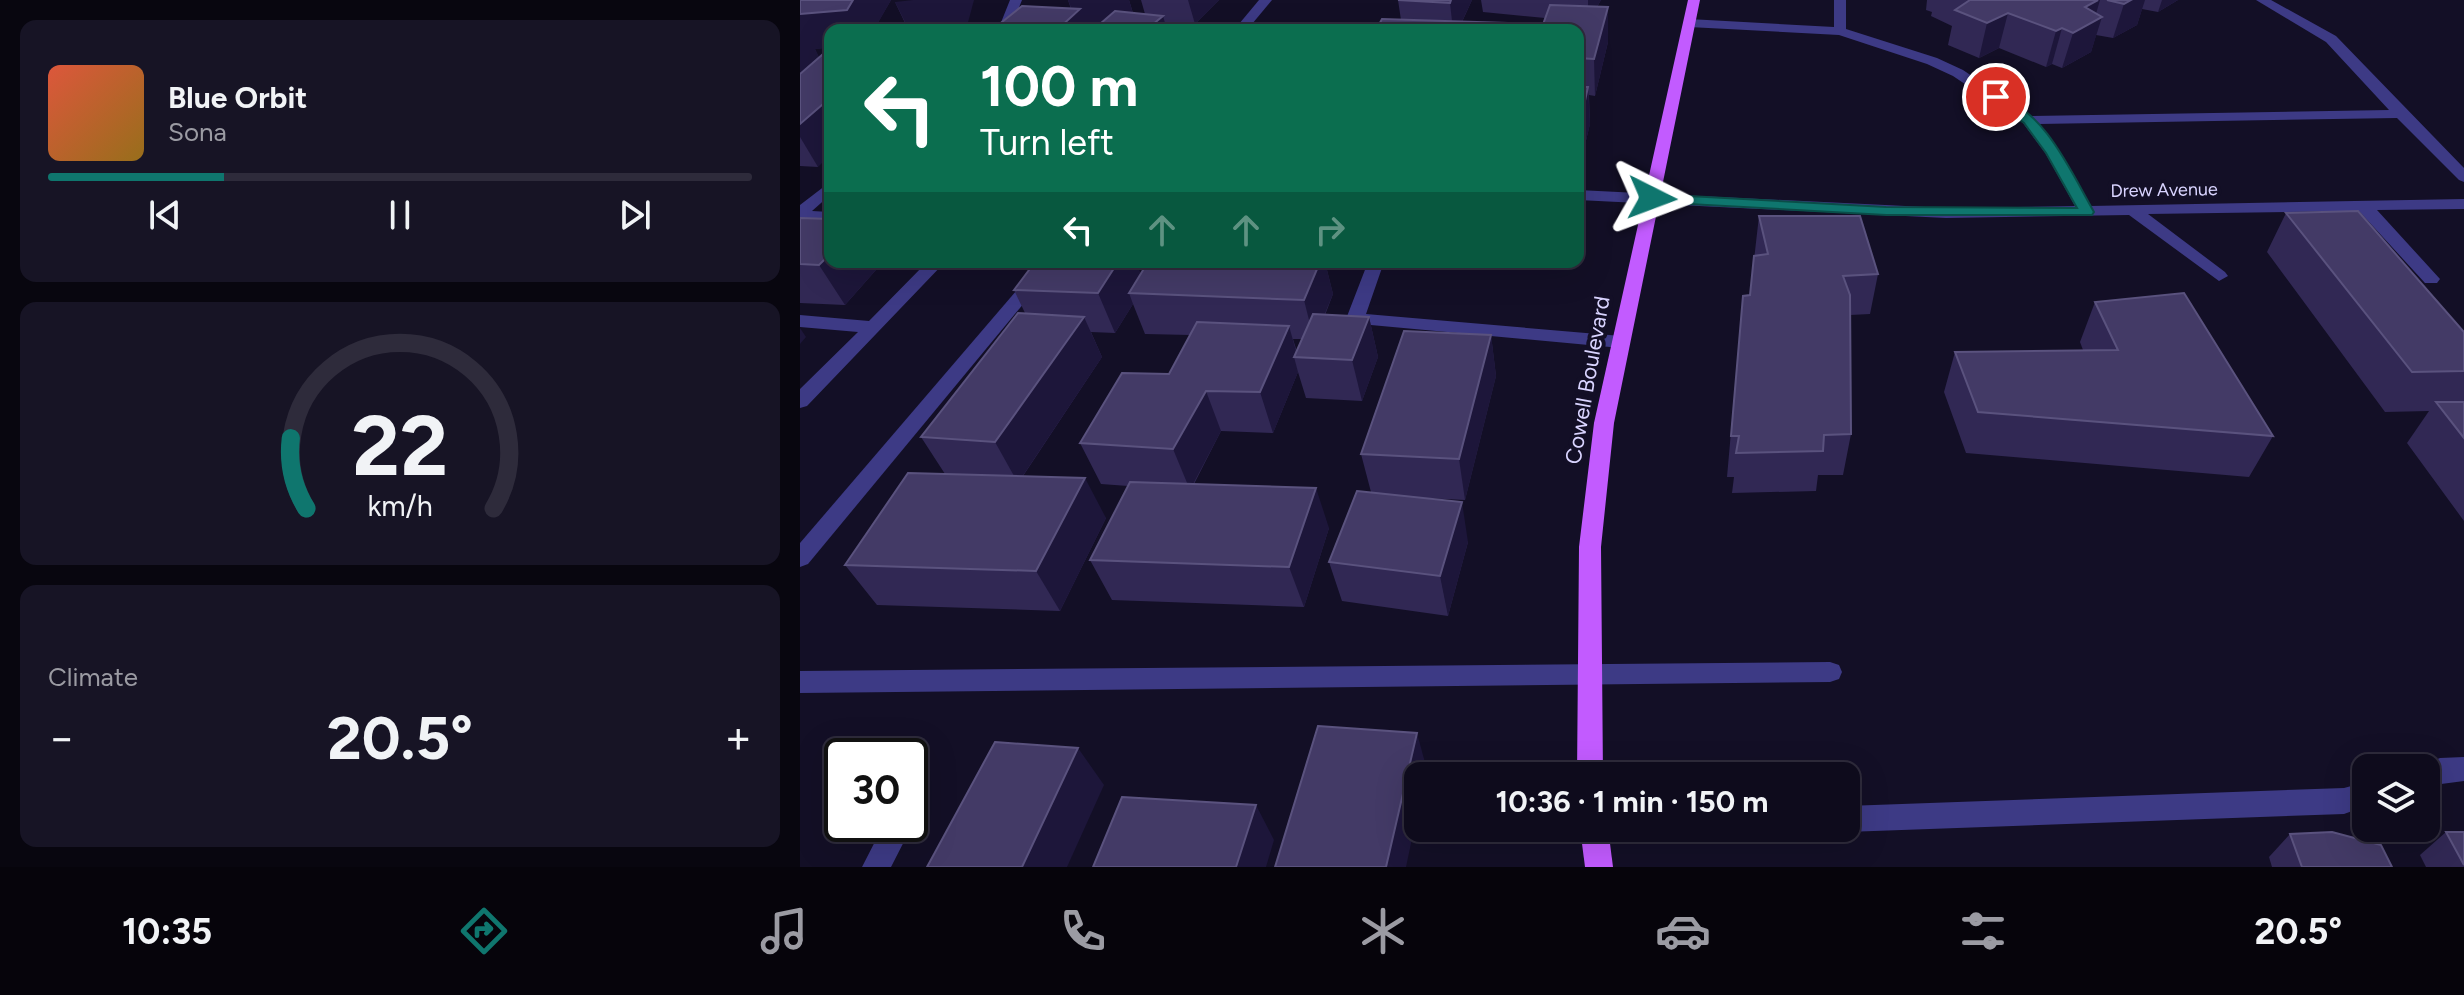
<!DOCTYPE html>
<html lang="en">
<head>
<meta charset="utf-8">
<style>
  :root { --surface:#0e0b1c; --page:#171425; --text:#f1f3f6; --muted:#9b9ba3; --line:#2e2b3b; --accent:#0f766e }
  body { margin:0; font-family:Figtree,sans-serif; background:var(--page); color:var(--text); height:100vh; display:flex; flex-direction:column; font-size:30px; white-space:nowrap }
  * { box-sizing:border-box; margin:0 }
  p { font-size:26px; color:var(--muted) }
  .icon { flex:none; width:44px; height:44px; fill:none; stroke:currentColor; stroke-width:2; stroke-linecap:round; stroke-linejoin:round }
  .map { position:relative; flex:1; overflow:hidden }
  .drawer { display:flex; flex-direction:column; gap:20px; padding:20px; background:#08060f; width:800px }
  .drawer>* { flex:none }
  .hud { position:absolute; left:24px; top:24px; width:760px; height:244px; border-radius:16px; box-shadow:0 8px 32px #0002,0 0 0 2px var(--line); background:#0b6e4f; color:#fff; overflow:hidden }
  .tools { position:absolute; left:1552px; top:754px; display:grid; gap:16px }
  .tools a { display:grid; place-items:center; width:88px; height:88px; border-radius:16px; background:var(--surface); box-shadow:0 8px 32px #0002,0 0 0 2px var(--line); font-size:40px }
  .speed { position:absolute; left:24px; top:738px; display:flex; gap:16px; font-size:40px; font-weight:700; text-align:center }
  .speed>* { display:grid; place-content:center; width:104px; height:104px; border-radius:50%; background:var(--surface); box-shadow:0 8px 32px #0002,0 0 0 2px var(--line); line-height:1 }
  .speed .limit { border:4px solid #111; border-radius:12px; background:#fff; color:#111 }
  .pin { position:absolute; display:grid; place-items:center; width:68px; height:68px; color:#fff; margin:-34px; border:4px solid #fff; border-radius:50%; box-shadow:0 2px 8px #0007 }
  .me { position:absolute; width:88px; margin:-44px; rotate:93deg; stroke-linejoin:round; filter:drop-shadow(0 0 6px #0008) }
  .turn { display:flex; align-items:center; gap:28px; height:168px; padding:0 24px; font-size:36px }
  .turn .icon { width:104px; height:104px; stroke-width:2.5 }
  .turn b { display:block; font-size:56px; line-height:68px }
  .lanes { display:flex; align-items:center; height:76px; padding:0 24px; background:#0003; justify-content:center; gap:40px; direction:ltr }
  .lanes .off { opacity:.35 }
  .big { font-size:60px; font-weight:700; line-height:1.1 }
  .drawer .tile { flex:1; display:flex; flex-direction:column; justify-content:center; gap:12px; min-width:0; padding:0 28px; border-radius:16px; background:var(--page) }
  .drawer .dial { align-items:center; gap:0 }
  .dial svg { height:208px; overflow:visible; fill:none; stroke:var(--line); stroke-width:7; stroke-linecap:round; text-anchor:middle }
  .dial text { fill:var(--text); stroke:none }
  .song { display:flex; align-items:center; gap:24px }
  .cover { width:96px; height:96px; border-radius:12px; background:linear-gradient(135deg,hsl(10 70% 55%),hsl(40 70% 35%)) }
  .played { height:8px; border-radius:4px; background:linear-gradient(90deg,var(--accent) 25%,var(--line) 25%) }
  .keys { display:flex; justify-content:space-around; direction:ltr }
  .heat { display:flex; justify-content:space-between; align-items:center; font-size:44px; direction:ltr }
  .trip { position:absolute; left:604px; top:762px; width:456px; height:80px; border-radius:16px; background:var(--surface); box-shadow:0 8px 32px #0002,0 0 0 2px var(--line); font-weight:700; line-height:80px; text-align:center }
  .tabs { display:flex; height:128px; justify-content:space-around; align-items:center; background:#06040b; color:var(--muted) }
  .tabs .icon { width:56px; height:56px }
  .tabs .current { color:var(--accent) }
  .tabs b { font-size:36px; color:var(--text) }
  main { display:flex; flex:1; min-height:0 }
  .map>svg:first-child { display:block }
</style>
</head>
<body>
<main>
<section class="drawer">
<div class="tile">
<div class="song"><i class="cover"></i><div><b>Blue Orbit</b><p>Sona</p></div></div>
<div class="played"></div>
<div class="keys"><svg class="icon" aria-label="previous" viewBox="0 0 24 24"><path d="M18 5L8 12l10 7zM5 5v14"/></svg><svg class="icon" aria-label="pause" viewBox="0 0 24 24"><path d="M8 5v14M16 5v14"/></svg><svg class="icon" aria-label="next" viewBox="0 0 24 24"><path d="M6 5l10 7-10 7zM19 5v14"/></svg></div>
</div>
<div class="tile dial"><svg viewBox="0 0 100 80">
<path d="M14 69A42 42 0 1 1 86 69"/>
<path d="M14 69A42 42 0 0 1 8 42" stroke="#0f766e"/>
<text x="50" y="56" font-size="32" font-weight="700">22</text>
<text x="50" y="72" font-size="11">km/h</text>
</svg></div>
<div class="tile"><p>Climate</p>
<div class="heat"><a>−</a><b class="big">20.5°</b><a>+</a></div>
</div>
</section>
<div class="map">
<svg width="1664" height="867" viewBox="0 0 1664 867">
  <rect width="100%" height="100%" fill="#130f26"/>
  <g fill="none" stroke-linecap="round" stroke-linejoin="round">
    <g fill="#3d3a85" fill-rule="evenodd">
      <path d="M210 0H222L210 30H198Z"/>
      <path d="M459 0H472L447 30H434Z"/>
      <path d="M1034 0H1046V29L1137 58 1163 70 1231 116 1589 110 1526 42 1456 0H1471L1536 36 1664 168V182L1659 180 1597 118 1239 124 1260 153 1290 206 1664 199V209L1577 210 1640 279 1637 283H1625L1559 211 1348 214 1425 272 1428 276 1419 281 1329 215 1146 218 778 200V190L1146 208 1275 206 1246 154 1223 123 1153 76 1127 64 1039 35 889 27 883 23 889 19 1034 27Z"/>
      <path d="M30 182V195L12 211 30 212V222L0 220V205Z"/>
      <path d="M127 262H145L7 406 0 408V389L58 332 0 327V315L69 321Z"/>
      <path d="M241 262H258L8 564 0 567V543Z"/>
      <path d="M568 262H584L566 314 821 336 830 342 821 348 549 323 546 319Z"/>
      <path d="M1030 662 1039 665 1042 672 1039 679 1030 682 0 693V671Z"/>
      <path d="M1664 757V781L1626 786V768H1616L1640 758Z"/>
      <path d="M1566 782V806L1544 814 1046 832 1036 828H1046V806L1544 788Z"/>
      <path d="M110 818 113 824 91 867H62L84 824H110Z"/>
    </g>
    <g fill="#c25bff" fill-rule="evenodd">
      <path d="M888 0H900L814 423 801 547 803 776H777L779 547 794 423Z"/>
      <path d="M780 828H808L813 867H785Z"/>
    </g>
  </g>
  <g fill="#312854" fill-rule="evenodd">
    <path d="M0 0H91L77 24 106 25 95 2 166 30 15 49 19 58 18 167 0 166Z"/>
    <path d="M268 0H329L333 13 345 14 341 0H419L395 24 364 22 300 24 287 27 288 30H192L271 9Z"/>
    <path d="M598 0H672L662 22 707 23V30H576L601 20Z"/>
    <path d="M681 0H801L797 7 808 42 795 96 789 95 790 124 782 157H778V30L745 18 683 12Z"/>
    <path d="M1127 0H1378L1358 12 1342 9 1337 25 1313 38 1296 35 1291 52 1262 68 1252 64 1246 67 1199 48 1179 58 1148 45 1152 26 1131 16 1132 12 1126 10Z"/>
    <path d="M1486 213 1664 332V521L1607 443 1629 411 1585 412 1467 252Z"/>
    <path d="M959 216 1078 274 1070 314 1050 315 1051 434 1043 475H1018L1016 491 932 493 934 477H927L943 296 950 295Z"/>
    <path d="M0 218 30 262H83L45 305 0 303Z"/>
    <path d="M348 262H525L533 294 525 315 569 317 578 357 562 401 506 398 498 372 473 433 421 431 394 484 529 528 504 607 312 600 290 560 328 486 301 484 280 443 369 374 390 335 345 334 333 304 315 333 291 332 302 357 223 476 306 518 260 611 77 605 45 565 145 474 121 437 225 313 214 290 341 274ZM493 339H502L497 352Z"/>
    <path d="M1295 302 1473 436 1449 477 1166 453 1144 392 1155 352 1283 350 1280 342Z"/>
    <path d="M691 335 696 376 665 500 624 498 668 542 648 616 542 601 529 562 571 492 561 454Z"/>
    <path d="M1646 832H1664V867H1626L1620 855Z"/>
    <path d="M1490 834 1592 867H1472L1469 857Z"/>
  </g>
  <g fill="#1d163a">
    <path d="M53 0H91L74 30H30V48L15 49 26 70 0 92V14Z"/>
    <path d="M113 0H174L166 30H106L108 28 95 2Z"/>
    <path d="M268 0H329L334 17 287 27 288 30H257L274 15Z"/>
    <path d="M388 0H419L395 24Z"/>
    <path d="M651 0H672L658 30H653L650 3Z"/>
    <path d="M788 0H801L788 22Z"/>
    <path d="M1298 0H1300L1294 21 1302 17 1291 52 1262 68 1273 33 1285 7Z"/>
    <path d="M1328 0H1345L1337 25 1313 38 1324 4Z"/>
    <path d="M1362 0H1378L1358 12Z"/>
    <path d="M808 7V42L795 96 794 59Z"/>
    <path d="M1208 13 1199 48 1179 58 1187 23Z"/>
    <path d="M363 16 367 30H346Z"/>
    <path d="M1262 28 1252 64 1246 67 1256 31Z"/>
    <path d="M788 87 790 124 782 157 781 119Z"/>
    <path d="M30 98V155L18 167 0 137V124Z"/>
    <path d="M30 254V262H83L45 305 19 265Z"/>
    <path d="M318 262H336L345 284 329 293 333 304 315 333 298 293Z"/>
    <path d="M520 262H525L533 294 514 340 504 300Z"/>
    <path d="M284 317 302 357 218 483 195 442Z"/>
    <path d="M569 317 578 357 562 401 552 360Z"/>
    <path d="M489 326 498 358 494 357 498 372 473 433 460 392Z"/>
    <path d="M0 328 6 337 0 344Z"/>
    <path d="M691 335 696 376 665 500 659 459Z"/>
    <path d="M406 391 421 431 390 490 373 449Z"/>
    <path d="M285 478 306 518 260 611 236 571Z"/>
    <path d="M516 488 529 528 504 607 489 567Z"/>
    <path d="M662 502 668 542 648 616 640 576Z"/>
    <path d="M617 733 627 770 625 776H618V810L606 867H586Z"/>
    <path d="M278 748 304 785 267 867H222Z"/>
    <path d="M456 805 474 840 466 867H436Z"/>
  </g>
  <g fill="#433a66" stroke="#5a527e" stroke-width="2">
    <path d="M0 0H53L47 10 0 14Z"/>
    <path d="M598 0H651L650 3Z"/>
    <path d="M1170 0H1298L1285 7 1302 17 1273 33 1262 28 1256 31 1208 13 1187 23 1155 10Z"/>
    <path d="M1307 0H1331L1324 4Z"/>
    <path d="M750 5 808 7 794 59 778 58V30H741Z"/>
    <path d="M222 6 280 9 257 30H192Z"/>
    <path d="M315 11 363 16 346 30H293Z"/>
    <path d="M582 19 707 23 705 30H576Z"/>
    <path d="M59 24 111 25 106 30H52Z"/>
    <path d="M30 48V98L0 124V74Z"/>
    <path d="M778 87H788L781 119H778Z"/>
    <path d="M1558 211 1664 332V371L1612 372 1486 213Z"/>
    <path d="M959 216H1060L1078 274 1043 276 1050 295 1051 434 1024 435 1023 451 936 453 939 436H931L943 296 950 295 954 256 968 254Z"/>
    <path d="M0 218 30 219V254L19 265 0 264Z"/>
    <path d="M235 262H318L298 293 214 290Z"/>
    <path d="M348 262H520L504 300 329 293Z"/>
    <path d="M1384 293 1473 436 1178 412 1155 352 1318 350 1295 302Z"/>
    <path d="M218 313 284 317 195 442 121 437Z"/>
    <path d="M513 314 569 317 552 360 494 357Z"/>
    <path d="M397 322 489 326 460 392 406 391 373 449 280 443 322 373 369 374Z"/>
    <path d="M604 331 691 335 659 459 561 454Z"/>
    <path d="M1636 402H1664V438Z"/>
    <path d="M108 473 285 478 236 571 45 565Z"/>
    <path d="M330 482 516 488 489 567 290 560Z"/>
    <path d="M557 491 662 502 640 576 529 562Z"/>
    <path d="M518 726 617 733 586 867H475Z"/>
    <path d="M195 742 278 748 222 867H127Z"/>
    <path d="M322 797 456 805 436 867H293Z"/>
    <path d="M1532 832 1581 845 1592 867H1502L1490 834Z"/>
    <path d="M1646 832H1664V865Z"/>
  </g>
  <path fill="#0f766e" stroke="#0a4d48" stroke-width="2" d="M1196 94C1245 111 1270 170 1294 212L1292 215H1086L852 202 845 198 852 194 1086 207 1277 208 1246 153 1224 123 1191 100 1189 97Z"/>
  <g text-anchor="middle" stroke-width="8" stroke-linejoin="round" paint-order="stroke">
    <g font-size="18" fill="#d9d4ff" stroke="#130f26">
      <text transform="translate(1364 190) rotate(-1)" y="6">Drew Avenue</text>
    </g>
    <g font-size="22" fill="#d9d4ff" stroke="#130f26">
      <text transform="translate(787 380) rotate(-80)" y="8">Cowell Boulevard</text>
    </g>
  </g>
</svg>
<div class="tools">
<a><svg class="icon" aria-label="layers" viewBox="0 0 24 24"><path d="M12 4l9 5-9 5-9-5zM3 14l9 5 9-5"/></svg></a>
</div>
<div class="speed"><div class="limit">30</div></div>
<div class="pin" style="left:1196px;top:97px;background:#d93025"><svg class="icon" aria-label="arrive" viewBox="0 0 24 24"><path d="M6 21V4h12l-3 4 3 4H6"/></svg></div>
<svg class="me" style="left:852px;top:198px" viewBox="-20 -20 40 40"><path d="M0-17L14 15 0 8-14 15z" fill="#0f766e" stroke="#fff" stroke-width="4"/></svg>
<div class="trip">10:36 · 1 min · 150 m</div>
<div class="hud">
<div class="turn"><svg class="icon" aria-label="left" viewBox="0 0 24 24"><path d="M17 20v-9H6M10 6l-5 5 5 5"/></svg><div><b>100 m</b>Turn left</div></div>
<div class="lanes"><svg class="icon" aria-label="left" viewBox="0 0 24 24"><path d="M17 20v-9H6M10 6l-5 5 5 5"/></svg><svg class="icon off" aria-label="ahead" viewBox="0 0 24 24"><path d="M12 20V5M6 11l6-6 6 6"/></svg><svg class="icon off" aria-label="ahead" viewBox="0 0 24 24"><path d="M12 20V5M6 11l6-6 6 6"/></svg><svg class="icon off" aria-label="right" viewBox="0 0 24 24"><path d="M7 20v-9h11M14 6l5 5-5 5"/></svg></div>
</div>
</div>
</main>
<nav class="tabs">
<b>10:35</b>
<svg class="icon current" aria-label="directions" viewBox="0 0 24 24"><path d="M12 3l9 9-9 9-9-9zM9 14v-3h6M13 9l2 2-2 2"/></svg>
<svg class="icon" aria-label="music" viewBox="0 0 24 24"><path d="M9 18V5l10-2v13"/><circle cx="6" cy="18" r="3"/><circle cx="16" cy="16" r="3"/></svg>
<svg class="icon" aria-label="phone" viewBox="0 0 24 24"><path d="M5 4h4l2 5-3 2q2 4 5 5l2-3 5 2v4C11 20 4 13 5 4z"/></svg>
<svg class="icon" aria-label="climate" viewBox="0 0 24 24"><path d="M12 3v18M4 7l16 10M4 17L20 7"/></svg>
<svg class="icon" aria-label="car" viewBox="0 0 24 24"><path d="M5 17H2v-5l4-1 3-4h7l3 4 3 1v5h-3M9 17h6M6 11h13"/><circle cx="7" cy="17" r="2"/><circle cx="17" cy="17" r="2"/></svg>
<svg class="icon" aria-label="filters" viewBox="0 0 24 24"><path d="M4 7h16M4 17h16"/><circle cx="9" cy="7" r="2"/><circle cx="15" cy="17" r="2"/></svg>
<b>20.5°</b>
</nav>
</body>
</html>
